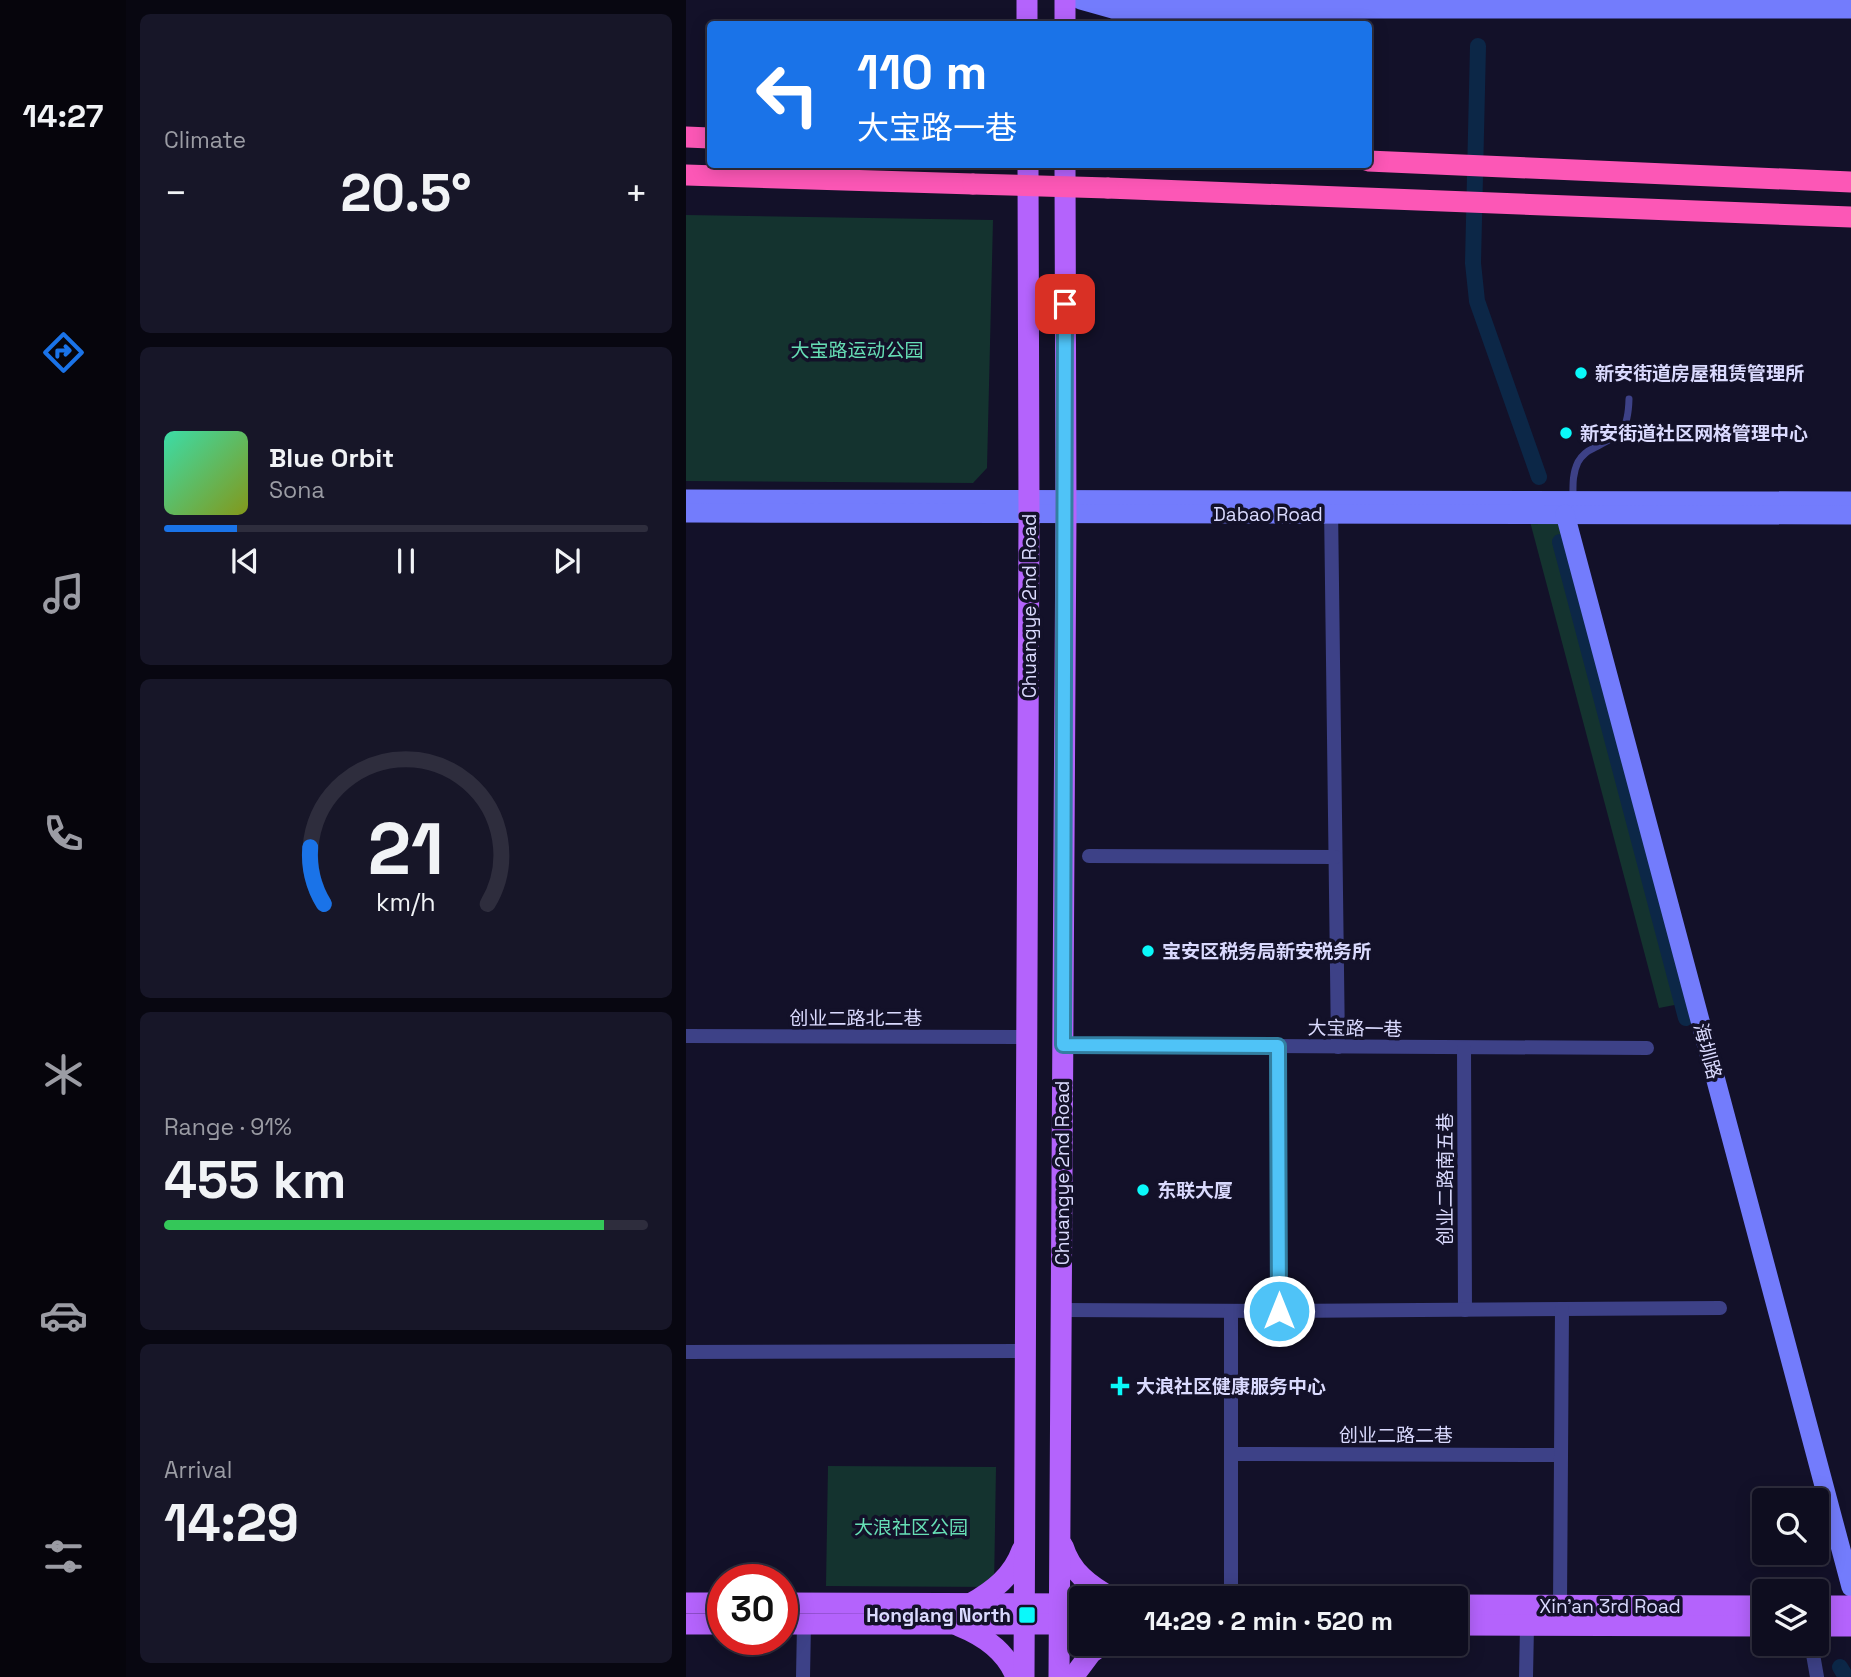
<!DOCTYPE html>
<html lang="en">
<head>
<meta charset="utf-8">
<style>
  :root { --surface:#0e0d1f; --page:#171628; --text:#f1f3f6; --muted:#9b9ca4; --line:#2e2d3d; --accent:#1a73e8 }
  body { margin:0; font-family:"Space Grotesk","Noto Sans SC",sans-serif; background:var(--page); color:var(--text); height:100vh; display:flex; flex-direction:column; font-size:26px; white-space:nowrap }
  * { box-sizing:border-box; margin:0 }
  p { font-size:23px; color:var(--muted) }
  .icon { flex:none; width:38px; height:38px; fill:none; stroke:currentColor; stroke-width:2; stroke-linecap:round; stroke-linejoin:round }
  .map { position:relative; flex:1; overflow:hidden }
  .drawer { display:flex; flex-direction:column; gap:14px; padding:14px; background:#080711; width:560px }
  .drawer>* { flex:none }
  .banner { position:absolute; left:21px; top:21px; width:665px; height:147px; border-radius:7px; box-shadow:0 4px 18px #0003,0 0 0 2px var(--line); background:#1a73e8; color:#fff; overflow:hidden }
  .fabs { position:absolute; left:1066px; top:1488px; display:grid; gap:14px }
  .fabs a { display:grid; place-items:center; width:77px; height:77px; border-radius:7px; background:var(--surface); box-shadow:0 4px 18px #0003,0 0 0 2px var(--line); font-size:35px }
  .speed { position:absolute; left:21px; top:1564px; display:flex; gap:14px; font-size:35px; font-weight:700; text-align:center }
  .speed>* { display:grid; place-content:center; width:91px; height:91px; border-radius:50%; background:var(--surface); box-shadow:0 4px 18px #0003,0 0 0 2px var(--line); line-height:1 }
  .speed .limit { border:10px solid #d22; background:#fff; color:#111 }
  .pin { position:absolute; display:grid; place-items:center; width:60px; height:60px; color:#fff; margin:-30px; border-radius:14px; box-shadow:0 4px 10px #0006 }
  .me { position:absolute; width:77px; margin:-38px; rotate:0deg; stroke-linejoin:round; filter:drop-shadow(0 0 5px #0008) }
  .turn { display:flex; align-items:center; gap:24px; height:147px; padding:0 35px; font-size:32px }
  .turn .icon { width:91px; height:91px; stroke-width:2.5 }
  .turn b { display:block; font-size:49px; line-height:60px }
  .big { font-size:52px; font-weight:800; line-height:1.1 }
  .drawer .card { flex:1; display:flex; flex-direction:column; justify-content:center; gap:10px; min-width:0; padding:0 24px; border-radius:10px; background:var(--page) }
  .drawer .dial { align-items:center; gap:0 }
  .dial svg { height:182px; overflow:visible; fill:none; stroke:var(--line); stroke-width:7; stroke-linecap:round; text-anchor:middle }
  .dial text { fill:var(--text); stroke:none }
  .song { display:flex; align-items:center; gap:21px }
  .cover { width:84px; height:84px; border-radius:10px; background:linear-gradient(135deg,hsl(160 70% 55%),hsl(70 70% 35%)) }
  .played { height:7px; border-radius:4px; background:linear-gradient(90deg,var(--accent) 15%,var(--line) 15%) }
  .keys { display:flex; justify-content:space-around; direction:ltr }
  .heat { display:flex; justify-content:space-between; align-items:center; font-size:38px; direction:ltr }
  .charge { height:10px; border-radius:5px; background:linear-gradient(90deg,#34c759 91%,var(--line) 0) }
  .trip { position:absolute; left:383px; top:1586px; width:399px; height:70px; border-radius:7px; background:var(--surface); box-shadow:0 4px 18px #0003,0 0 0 2px var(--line); font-weight:800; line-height:70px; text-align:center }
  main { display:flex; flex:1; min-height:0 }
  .tabs { display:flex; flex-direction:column; width:126px; justify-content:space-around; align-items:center; background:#06050c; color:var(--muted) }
  .tabs .icon { width:49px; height:49px }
  .tabs .active { color:var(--accent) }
  .tabs b { font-size:32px; color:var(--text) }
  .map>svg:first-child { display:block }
</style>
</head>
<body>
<main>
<nav class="tabs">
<b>14:27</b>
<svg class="icon active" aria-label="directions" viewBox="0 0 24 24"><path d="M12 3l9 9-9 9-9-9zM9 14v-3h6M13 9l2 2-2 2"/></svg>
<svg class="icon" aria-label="music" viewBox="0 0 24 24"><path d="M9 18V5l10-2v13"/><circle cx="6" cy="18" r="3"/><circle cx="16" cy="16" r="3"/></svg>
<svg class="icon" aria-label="phone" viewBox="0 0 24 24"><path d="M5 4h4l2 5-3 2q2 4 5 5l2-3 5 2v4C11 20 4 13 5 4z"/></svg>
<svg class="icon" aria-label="climate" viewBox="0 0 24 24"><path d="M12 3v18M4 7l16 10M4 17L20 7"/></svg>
<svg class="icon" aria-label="car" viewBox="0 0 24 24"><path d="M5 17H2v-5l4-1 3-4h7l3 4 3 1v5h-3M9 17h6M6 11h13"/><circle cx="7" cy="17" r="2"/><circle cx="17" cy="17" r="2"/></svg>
<svg class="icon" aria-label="filters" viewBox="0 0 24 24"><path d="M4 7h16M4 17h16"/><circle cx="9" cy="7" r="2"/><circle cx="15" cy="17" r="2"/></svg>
</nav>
<section class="drawer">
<div class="card"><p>Climate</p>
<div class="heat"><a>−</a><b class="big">20.5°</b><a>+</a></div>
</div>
<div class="card">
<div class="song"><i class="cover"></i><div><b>Blue Orbit</b><p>Sona</p></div></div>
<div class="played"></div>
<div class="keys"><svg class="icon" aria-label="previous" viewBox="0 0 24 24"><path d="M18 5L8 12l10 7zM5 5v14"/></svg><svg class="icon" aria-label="pause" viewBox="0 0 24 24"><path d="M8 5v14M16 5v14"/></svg><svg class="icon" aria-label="next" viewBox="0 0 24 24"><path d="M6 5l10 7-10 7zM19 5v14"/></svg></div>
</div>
<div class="card dial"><svg viewBox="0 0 100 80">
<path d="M14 69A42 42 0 1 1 86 69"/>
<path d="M14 69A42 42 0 0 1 8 44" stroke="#1a73e8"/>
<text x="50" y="56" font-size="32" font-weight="700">21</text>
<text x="50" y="72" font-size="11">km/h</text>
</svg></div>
<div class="card"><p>Range · 91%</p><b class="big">455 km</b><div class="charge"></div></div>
<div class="card"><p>Arrival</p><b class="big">14:29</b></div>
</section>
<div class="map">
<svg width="1165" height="1677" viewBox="0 0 1165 1677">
  <rect width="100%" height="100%" fill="#131129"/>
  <g fill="#14332f">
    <path d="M0 215 307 220 301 468 287 483 0 481Z"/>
    <path d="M842 514H879L1014 1000 973 1008Z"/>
    <path d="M142 1466 310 1467 308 1587 140 1586Z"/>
  </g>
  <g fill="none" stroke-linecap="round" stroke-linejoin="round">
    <g stroke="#0c2747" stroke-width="16">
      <path d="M792 46 787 263 791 301 853 477"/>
      <path d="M874 542 1000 1018"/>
      <path d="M1154 1667 1160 1677"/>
    </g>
    <path stroke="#3d4187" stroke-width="7" d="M887 500C887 487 886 474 892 462 896 455 901 451 908 448 936 433 942 432 943 399"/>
    <g stroke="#3d4187" stroke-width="14">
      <path d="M645 506 652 1047"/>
      <path d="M403 856 649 857"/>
      <path d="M0 1036 341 1037"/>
      <path d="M377 1045 961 1048"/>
      <path d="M592 1047 593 1311"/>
      <path d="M778 1048 779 1310"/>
      <path d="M375 1310 593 1311 1034 1308"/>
      <path d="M0 1352 340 1351"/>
      <path d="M545 1454 875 1455"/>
      <path d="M545 1598V1311"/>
      <path d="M874 1605 876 1309"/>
      <path d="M1125 1643 1131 1677"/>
      <path d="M117 1677 118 1624"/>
      <path d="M840 1677 841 1626"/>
    </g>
    <g stroke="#737cfc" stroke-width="19">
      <path d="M395 0 427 9H1165"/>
      <path d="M0 499 1165 501"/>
      <path d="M0 513 1165 515"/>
      <path d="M879 514 1165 1587"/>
    </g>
    <g stroke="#b463fc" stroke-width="21">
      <path d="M341 0V24"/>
      <path d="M379 0V24"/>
      <path d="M377 1546C385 1572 403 1585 426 1598"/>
      <path d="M0 1603H37"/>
      <path d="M96 1603 396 1604"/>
      <path d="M284 1604C307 1591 327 1576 336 1550"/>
      <path d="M770 1605 1078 1606"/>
      <path d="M1130 1606H1165"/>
      <path d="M0 1624H37"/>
      <path d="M96 1624H396"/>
      <path d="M770 1625 1078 1626"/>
      <path d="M273 1626C298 1636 320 1651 330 1677"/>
      <path d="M1130 1626H1165"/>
      <path d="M338 1677 343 514 342 164"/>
      <path d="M373 1677 380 514 379 164"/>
      <path d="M387 1677 405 1653 419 1643"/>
    </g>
    <g stroke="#fc57b6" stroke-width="21">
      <path d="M0 137 24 138"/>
      <path d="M682 161 1165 182"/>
      <path d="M0 175 287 184"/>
      <path d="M422 188 1165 217"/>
    </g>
    <path stroke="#fc57b6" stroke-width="21" d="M287 184 422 188"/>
  </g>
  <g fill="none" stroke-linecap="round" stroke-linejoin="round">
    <defs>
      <path id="route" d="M379 304 377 1045 592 1046 593 1311"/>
    </defs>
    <use href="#route" stroke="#337fa1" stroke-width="18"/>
    <use href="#route" stroke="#4fc3f7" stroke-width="12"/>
  </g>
  <g fill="#0af9fa" stroke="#131129" stroke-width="2.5">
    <circle cx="895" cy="373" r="7"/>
    <circle cx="880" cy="433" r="7"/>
    <circle cx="462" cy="951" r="7"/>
    <circle cx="457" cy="1190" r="7"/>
    <path d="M430.5 1375.5h7v7h7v7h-7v7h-7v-7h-7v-7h7z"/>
    <rect x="332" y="1606" width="18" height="18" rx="3.5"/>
  </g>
  <g text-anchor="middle" stroke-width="7" stroke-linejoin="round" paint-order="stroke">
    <g font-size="19" fill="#66deb5" stroke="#131129">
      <text x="171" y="357">大宝路运动公园</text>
      <text x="225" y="1534">大浪社区公园</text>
    </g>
    <g font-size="19" font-weight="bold" fill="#dadafe" stroke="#131129" text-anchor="start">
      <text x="909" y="380">新安街道房屋租赁管理所</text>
      <text x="894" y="440">新安街道社区网格管理中心</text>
      <text x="476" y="958">宝安区税务局新安税务所</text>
      <text x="471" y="1197">东联大厦</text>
      <text x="450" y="1393">大浪社区健康服务中心</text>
      <text x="325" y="1622" text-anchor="end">Honglang North</text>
    </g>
    <g font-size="19" fill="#dadafe" stroke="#131129">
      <text x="582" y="521">Dabao Road</text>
      <text transform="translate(343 606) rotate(-90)" y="7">Chuangye 2nd Road</text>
      <text x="170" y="1025">创业二路北二巷</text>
      <text transform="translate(669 1028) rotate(1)" y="7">大宝路一巷</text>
      <text transform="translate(1022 1051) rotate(75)" y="7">海圳路</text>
      <text transform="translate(376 1173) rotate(-90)" y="7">Chuangye 2nd Road</text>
      <text transform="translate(759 1179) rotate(-90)" y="7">创业二路南五巷</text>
      <text x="710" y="1442">创业二路二巷</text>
      <text x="924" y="1613">Xin’an 3rd Road</text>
    </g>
  </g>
</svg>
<div class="fabs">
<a><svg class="icon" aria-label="search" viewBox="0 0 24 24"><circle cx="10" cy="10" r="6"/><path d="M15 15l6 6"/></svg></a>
<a><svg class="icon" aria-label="layers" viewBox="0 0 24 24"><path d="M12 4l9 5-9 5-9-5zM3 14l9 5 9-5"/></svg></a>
</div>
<div class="speed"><div class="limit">30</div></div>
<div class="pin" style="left:379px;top:304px;background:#d93025"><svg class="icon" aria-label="arrive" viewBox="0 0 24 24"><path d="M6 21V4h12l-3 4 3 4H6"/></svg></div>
<svg class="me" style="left:593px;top:1311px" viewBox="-20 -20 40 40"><circle r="17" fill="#4fc3f7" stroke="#fff" stroke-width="3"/><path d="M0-11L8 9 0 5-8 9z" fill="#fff"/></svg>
<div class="trip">14:29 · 2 min · 520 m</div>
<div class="banner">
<div class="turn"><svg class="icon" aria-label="left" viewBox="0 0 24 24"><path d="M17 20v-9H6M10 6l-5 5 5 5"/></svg><div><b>110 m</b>大宝路一巷</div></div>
</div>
</div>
</main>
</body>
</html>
